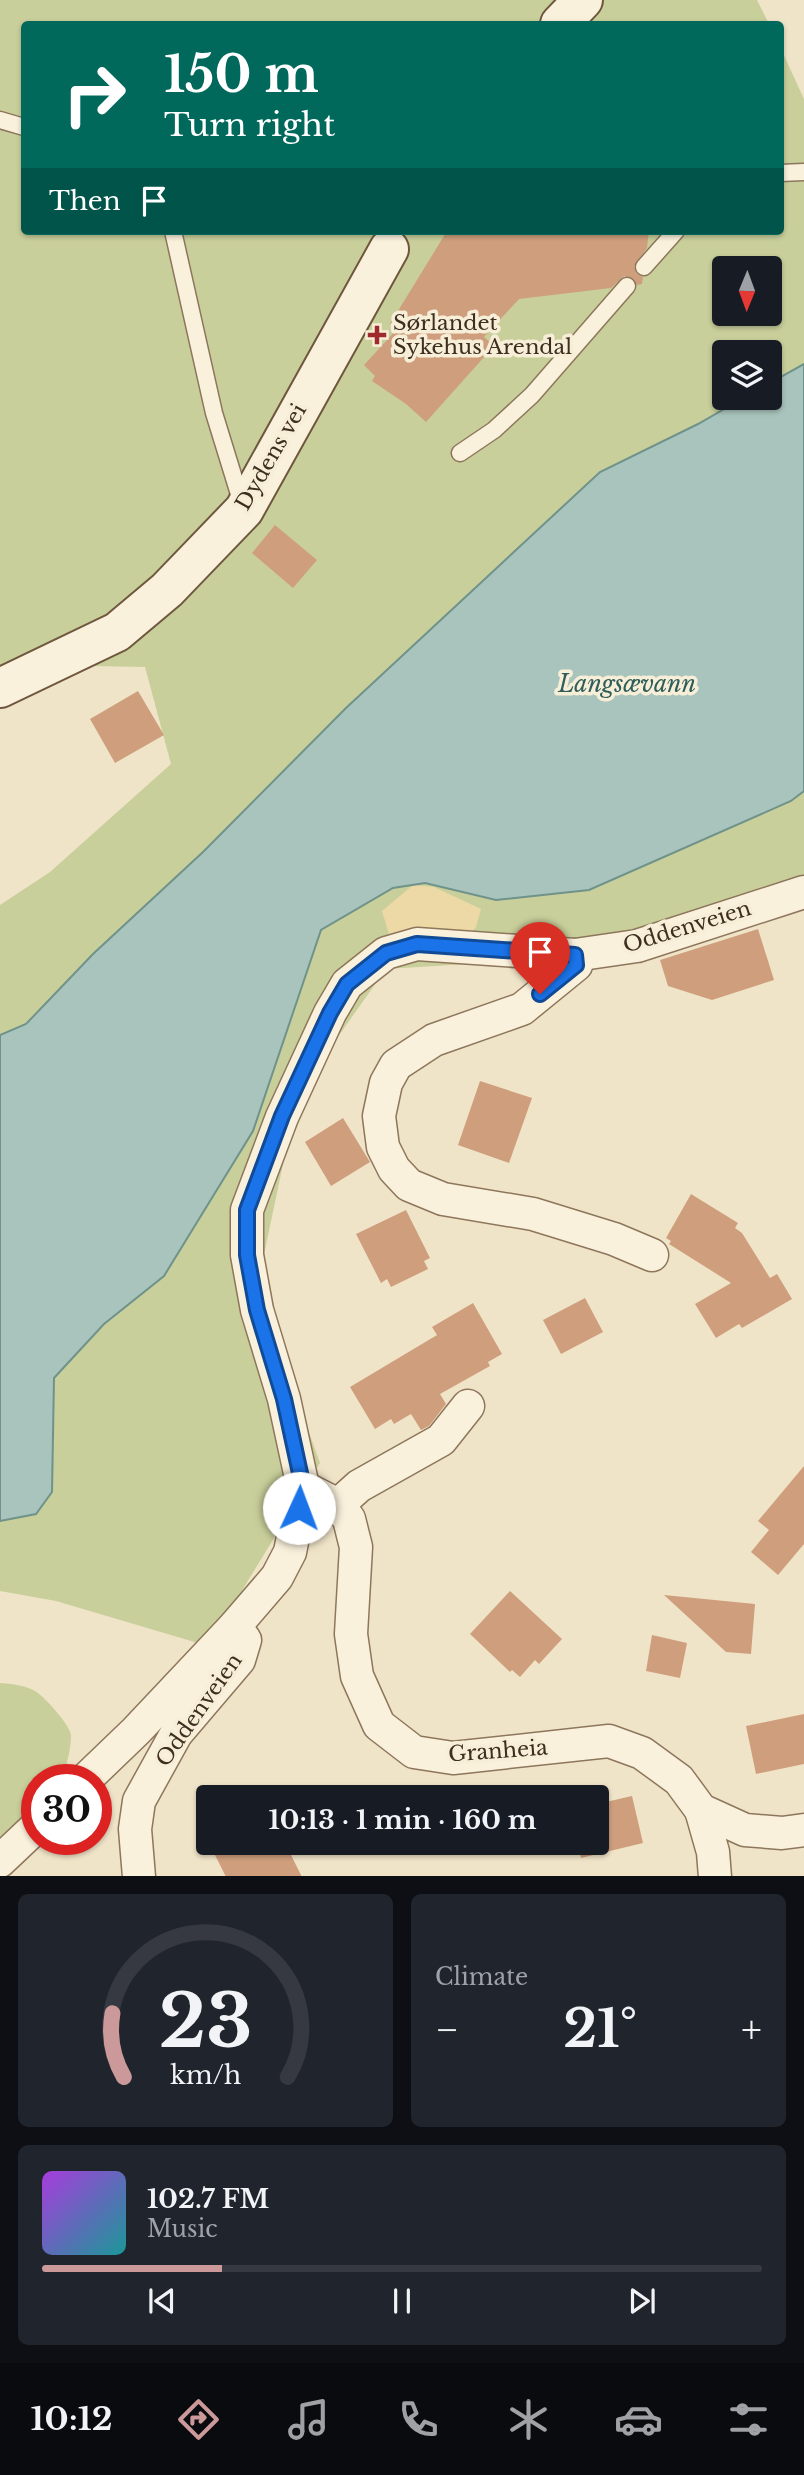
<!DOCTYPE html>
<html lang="en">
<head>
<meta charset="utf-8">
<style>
  :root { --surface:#171b24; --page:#20242c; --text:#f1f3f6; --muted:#9ea1a6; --line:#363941; --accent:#cc999b }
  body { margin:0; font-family:"Libre Baskerville",serif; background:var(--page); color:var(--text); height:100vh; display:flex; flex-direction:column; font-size:26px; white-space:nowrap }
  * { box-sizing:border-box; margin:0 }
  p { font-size:23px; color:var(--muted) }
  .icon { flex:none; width:38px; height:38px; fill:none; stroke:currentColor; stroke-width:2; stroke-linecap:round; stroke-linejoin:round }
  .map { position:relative; height:1876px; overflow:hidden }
  .sheet { display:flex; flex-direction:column; gap:18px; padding:18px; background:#0d0f14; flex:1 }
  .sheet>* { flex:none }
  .banner { position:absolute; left:21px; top:21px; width:763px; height:214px; border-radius:7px; box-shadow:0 2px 5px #0004; background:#00695c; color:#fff; overflow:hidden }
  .needle { width:46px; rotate:181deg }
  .tools { position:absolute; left:712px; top:256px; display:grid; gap:14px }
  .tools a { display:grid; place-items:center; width:70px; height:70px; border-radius:7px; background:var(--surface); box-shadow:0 2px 5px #0004; font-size:35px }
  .speed { position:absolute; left:21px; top:1764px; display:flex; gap:14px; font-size:35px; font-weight:700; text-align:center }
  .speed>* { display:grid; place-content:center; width:91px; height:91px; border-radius:50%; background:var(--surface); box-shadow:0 2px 5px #0004; line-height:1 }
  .speed .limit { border:10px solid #d22; background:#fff; color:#111 }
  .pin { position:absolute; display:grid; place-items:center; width:60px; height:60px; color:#fff; margin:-72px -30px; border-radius:50% 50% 50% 0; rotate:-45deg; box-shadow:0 0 7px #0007 }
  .pin .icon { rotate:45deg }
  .me { position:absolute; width:77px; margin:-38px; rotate:2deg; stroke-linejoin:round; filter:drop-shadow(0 0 5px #0008) }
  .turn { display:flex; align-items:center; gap:24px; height:147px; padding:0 28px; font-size:32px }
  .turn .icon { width:91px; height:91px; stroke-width:2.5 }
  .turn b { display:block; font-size:49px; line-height:60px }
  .then { display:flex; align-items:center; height:66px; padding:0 28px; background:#0003; gap:14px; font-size:26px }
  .big { font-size:52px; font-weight:800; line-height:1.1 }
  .sheet .tile { flex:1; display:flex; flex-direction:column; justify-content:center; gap:10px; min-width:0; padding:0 24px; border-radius:10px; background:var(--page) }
  .sheet .dial { align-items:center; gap:0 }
  .dial svg { height:182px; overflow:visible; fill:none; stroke:var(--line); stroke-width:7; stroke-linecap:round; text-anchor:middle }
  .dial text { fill:var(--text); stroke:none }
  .song { display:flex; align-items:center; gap:21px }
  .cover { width:84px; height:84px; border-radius:10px; background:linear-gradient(135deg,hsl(280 70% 55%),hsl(180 70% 35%)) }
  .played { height:7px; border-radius:4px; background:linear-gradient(90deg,var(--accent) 25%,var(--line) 25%) }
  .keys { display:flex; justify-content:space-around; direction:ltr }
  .heat { display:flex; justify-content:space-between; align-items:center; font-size:38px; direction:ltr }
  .sheet .tiles { flex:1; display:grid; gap:18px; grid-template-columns:1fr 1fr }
  .tile:last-child { grid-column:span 2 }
  .trip { position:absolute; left:196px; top:1785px; width:413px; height:70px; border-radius:7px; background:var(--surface); box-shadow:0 2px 5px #0004; font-weight:800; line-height:70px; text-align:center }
  .tab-bar { display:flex; height:112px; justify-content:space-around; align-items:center; background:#090b0e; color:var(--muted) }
  .tab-bar .icon { width:49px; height:49px }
  .tab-bar .active { color:var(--accent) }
  .tab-bar b { font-size:32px; color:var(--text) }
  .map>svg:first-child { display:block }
</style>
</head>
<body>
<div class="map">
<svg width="804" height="1877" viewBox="0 0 804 1877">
  <rect width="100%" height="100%" fill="#f0e4c8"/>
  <g fill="#c9cf9b" fill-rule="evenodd">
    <path d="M0 0H757L769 24H24V231H780L781 49 804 99V364L770 383V352H724V397H745L698 424 600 472 346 708 203 852 93 954 26 1024 0 1035V905L50 872 171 764 145 667 37 665 0 677ZM724 268H770V313H724Z"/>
    <path d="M804 791V904L604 956 386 969 298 1093 257 1288 320 1463 208 1646 56 1601 0 1591V1521L20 1517 23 1402 62 1370 104 1324 164 1276 253 1131 321 930 393 888 426 883 496 900 791 801Z"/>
    <path d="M0 1683C12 1684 27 1685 38 1693 47 1700 71 1726 71 1736 71 1752 65 1764 65 1780H37V1813L0 1842Z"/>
  </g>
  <path fill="#ecd9a5" d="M413 885 434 887 481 909 476 927 466 939 391 941 382 911Z"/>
  <path fill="#a9c4bc" stroke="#6f938a" stroke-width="2" d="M804 364V791L791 801 589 890 496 900 425 883 393 888 321 930 253 1131 164 1276 104 1324 54 1378 52 1492 36 1514 0 1521V1035L26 1024 93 954 203 852 346 708 600 472 698 424 745 397H770V383Z"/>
  <g fill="#cf9f7d">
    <path d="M447 231H649L647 248 634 266 637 274 643 277 642 284 637 285 633 278 624 276 611 288 519 299 484 337 494 346 426 422 406 404 372 381 375 376 364 365 397 329 390 324Z"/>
    <path d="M275 525 317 560 293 588 252 553Z"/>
    <path d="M138 691 164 735 115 763 90 719Z"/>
    <path d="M758 929 774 980 712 1000 668 986 660 960Z"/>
    <path d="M480 1081 532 1098 509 1163 458 1145Z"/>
    <path d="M343 1118 370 1162 331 1186 305 1142Z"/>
    <path d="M691 1194 738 1223 735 1228 742 1233 770 1278 777 1274 792 1299 742 1328 739 1324 716 1338 695 1304 731 1283 669 1244 671 1241 666 1238Z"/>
    <path d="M406 1210 430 1258 424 1261 428 1269 391 1287 387 1279 381 1283 356 1234Z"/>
    <path d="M585 1298 603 1332 561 1354 543 1320Z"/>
    <path d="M473 1303 502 1354 488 1362 490 1366 440 1394 446 1404 429 1426 421 1430 411 1414 394 1424 391 1419 375 1429 350 1387 437 1335 432 1327Z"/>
    <path d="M804 1466V1544L778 1575 751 1552 769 1530 758 1521Z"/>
    <path d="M510 1591 562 1639 539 1664 535 1660 520 1677 512 1670 510 1672 470 1634Z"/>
    <path d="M664 1595 755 1604 751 1654 726 1652Z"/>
    <path d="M652 1635 687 1643 680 1678 646 1671Z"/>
    <path d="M804 1714V1764L756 1774 746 1726Z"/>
    <path d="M632 1796 643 1843 581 1858 577 1843H597V1804Z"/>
    <path d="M209 1843H285L302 1877H226Z"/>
  </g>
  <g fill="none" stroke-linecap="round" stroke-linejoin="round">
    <defs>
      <g id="lane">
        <path d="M0 120 24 127"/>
        <path d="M780 173 804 172"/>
        <path d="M173 231 214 413 242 504"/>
        <path d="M644 267 676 231"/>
        <path d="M460 453 494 430 532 395 627 286"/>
      </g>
      <g id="street">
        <path d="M575 955 576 965 522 1009 434 1040 396 1065 386 1083 379 1116 383 1147 394 1169 409 1185 443 1199 533 1214 614 1239 652 1255"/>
        <path d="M303 1487 338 1505 349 1519 356 1547 351 1634 357 1676 379 1725 414 1752 453 1758 609 1741 642 1753 679 1780 701 1810 745 1830 782 1833 804 1830"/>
        <path d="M338 1505 359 1486 441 1440 468 1406"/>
        <path d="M85 1780 136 1731 235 1626 277 1577 290 1552 303 1487 284 1399 257 1310 247 1255V1210L282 1117 330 1013 347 984 386 953 417 944 575 955 637 946 804 892"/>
        <path d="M701 1810 713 1852 715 1877"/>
        <path d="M0 1861 37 1826"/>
        <path d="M139 1877 135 1829 139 1801 176 1734 239 1660 245 1640 235 1626"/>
      </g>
      <g id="secondary">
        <path d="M560 24 583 0"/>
        <path d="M0 688 117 632 167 590 244 510 389 249"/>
      </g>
    </defs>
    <use href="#lane" stroke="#8d765c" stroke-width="19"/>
    <use href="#street" stroke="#8d765c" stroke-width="35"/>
    <use href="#secondary" stroke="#6f573f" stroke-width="42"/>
    <use href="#lane" stroke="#faf1dc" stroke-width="16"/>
    <use href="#street" stroke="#faf1dc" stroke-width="32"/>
    <use href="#secondary" stroke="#faf1dc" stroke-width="38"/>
  </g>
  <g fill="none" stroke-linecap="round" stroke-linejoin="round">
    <defs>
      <path id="route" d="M299 1508 303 1487 284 1399 257 1310 247 1255V1210L282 1116 330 1013 347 984 386 953 417 944 575 955 576 965 540 994"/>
    </defs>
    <use href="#route" stroke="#114b97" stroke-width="18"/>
    <use href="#route" stroke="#1a73e8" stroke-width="12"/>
  </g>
  <path fill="#9e2a2b" stroke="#f7eed8" stroke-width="2.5" d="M373.5 324.5h7v7h7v7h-7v7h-7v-7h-7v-7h7z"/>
  <g text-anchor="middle" stroke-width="7" stroke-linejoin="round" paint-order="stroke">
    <g font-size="21" fill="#3d2e20" stroke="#f7eed8" text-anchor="start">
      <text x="393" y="330">Sørlandet<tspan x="393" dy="24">Sykehus Arendal</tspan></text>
    </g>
    <g font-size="21" fill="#3d2e20" stroke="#f7eed8">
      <text transform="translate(271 457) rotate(-60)" y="7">Dydens vei</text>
      <text transform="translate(687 927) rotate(-17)" y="7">Oddenveien</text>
      <text transform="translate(199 1710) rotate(-55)" y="7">Oddenveien</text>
      <text transform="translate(498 1751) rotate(-4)" y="7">Granheia</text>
    </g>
    <g font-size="23" font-style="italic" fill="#2f5d5a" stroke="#f7eed8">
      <text x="627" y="692">Langsævann</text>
    </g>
  </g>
</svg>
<div class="tools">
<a><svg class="needle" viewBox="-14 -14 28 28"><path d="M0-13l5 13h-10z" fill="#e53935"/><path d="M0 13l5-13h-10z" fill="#9ea1a6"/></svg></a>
<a><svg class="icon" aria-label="layers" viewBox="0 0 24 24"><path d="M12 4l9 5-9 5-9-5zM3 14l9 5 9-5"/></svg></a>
</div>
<div class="speed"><div class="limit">30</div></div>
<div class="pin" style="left:540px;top:994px;background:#d93025"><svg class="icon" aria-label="arrive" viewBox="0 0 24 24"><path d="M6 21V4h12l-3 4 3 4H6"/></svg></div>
<svg class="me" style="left:299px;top:1508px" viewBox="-20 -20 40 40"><circle r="19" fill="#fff"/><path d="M0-13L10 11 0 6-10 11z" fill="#1a73e8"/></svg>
<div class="trip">10:13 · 1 min · 160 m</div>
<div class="banner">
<div class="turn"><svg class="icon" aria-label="right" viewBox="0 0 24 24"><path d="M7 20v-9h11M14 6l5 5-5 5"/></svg><div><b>150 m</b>Turn right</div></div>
<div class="then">Then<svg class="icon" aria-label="arrive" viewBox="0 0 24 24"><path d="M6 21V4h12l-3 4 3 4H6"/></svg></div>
</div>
</div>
<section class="sheet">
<div class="tiles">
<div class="tile dial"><svg viewBox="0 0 100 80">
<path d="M14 69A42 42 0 1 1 86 69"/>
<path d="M14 69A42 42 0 0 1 9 41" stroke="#cc999b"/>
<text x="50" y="56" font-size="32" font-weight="700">23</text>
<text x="50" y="72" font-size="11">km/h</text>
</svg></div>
<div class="tile"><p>Climate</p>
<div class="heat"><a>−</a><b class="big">21°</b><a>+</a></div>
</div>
<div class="tile">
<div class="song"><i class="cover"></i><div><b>102.7 FM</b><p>Music</p></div></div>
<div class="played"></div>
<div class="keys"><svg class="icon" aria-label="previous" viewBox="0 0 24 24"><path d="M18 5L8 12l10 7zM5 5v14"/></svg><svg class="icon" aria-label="pause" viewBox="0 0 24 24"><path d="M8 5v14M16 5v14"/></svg><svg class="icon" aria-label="next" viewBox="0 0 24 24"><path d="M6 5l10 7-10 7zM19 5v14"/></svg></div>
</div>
</div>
</section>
<nav class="tab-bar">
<b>10:12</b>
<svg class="icon active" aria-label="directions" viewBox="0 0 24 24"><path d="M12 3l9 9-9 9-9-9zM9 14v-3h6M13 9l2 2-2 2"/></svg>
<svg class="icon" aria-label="music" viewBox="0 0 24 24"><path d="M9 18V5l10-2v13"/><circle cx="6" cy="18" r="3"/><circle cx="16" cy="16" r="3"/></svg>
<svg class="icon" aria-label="phone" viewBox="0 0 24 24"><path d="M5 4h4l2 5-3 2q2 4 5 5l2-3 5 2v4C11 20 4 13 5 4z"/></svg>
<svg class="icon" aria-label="climate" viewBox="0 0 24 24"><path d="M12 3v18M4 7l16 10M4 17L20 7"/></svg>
<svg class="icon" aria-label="car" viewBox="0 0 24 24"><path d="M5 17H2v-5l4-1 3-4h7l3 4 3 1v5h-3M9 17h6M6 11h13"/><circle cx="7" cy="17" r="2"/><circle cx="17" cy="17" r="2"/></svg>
<svg class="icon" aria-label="filters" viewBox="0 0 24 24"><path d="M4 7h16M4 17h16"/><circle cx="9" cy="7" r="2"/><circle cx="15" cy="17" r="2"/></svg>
</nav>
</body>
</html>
